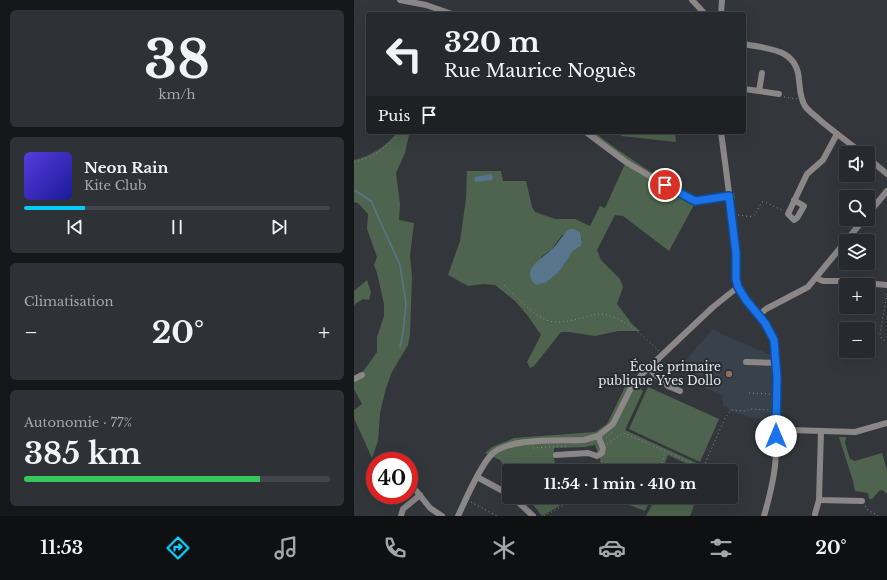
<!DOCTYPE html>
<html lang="fr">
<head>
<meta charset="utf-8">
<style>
  :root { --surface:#26292d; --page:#2e3135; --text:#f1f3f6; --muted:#a4a6aa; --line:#424549; --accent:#07cbf9 }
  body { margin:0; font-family:"Libre Baskerville",serif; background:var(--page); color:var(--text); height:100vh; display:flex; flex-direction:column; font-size:15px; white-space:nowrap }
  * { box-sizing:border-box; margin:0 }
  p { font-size:13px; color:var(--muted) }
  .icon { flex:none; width:22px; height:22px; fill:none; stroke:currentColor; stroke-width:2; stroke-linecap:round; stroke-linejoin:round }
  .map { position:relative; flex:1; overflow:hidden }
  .side { display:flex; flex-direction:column; gap:10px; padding:10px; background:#151719; width:354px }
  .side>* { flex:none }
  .banner { position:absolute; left:12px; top:12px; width:380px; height:122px; border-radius:4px; box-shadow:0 4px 16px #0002,0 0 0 1px var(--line); background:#26292d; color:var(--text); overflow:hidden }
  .fabs { position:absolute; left:485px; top:146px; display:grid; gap:8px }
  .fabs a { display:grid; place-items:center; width:36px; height:36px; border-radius:4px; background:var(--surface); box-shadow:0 4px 16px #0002,0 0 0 1px var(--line); font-size:20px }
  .speed { position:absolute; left:12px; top:452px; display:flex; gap:8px; font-size:20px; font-weight:700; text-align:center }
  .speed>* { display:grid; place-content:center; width:52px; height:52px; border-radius:50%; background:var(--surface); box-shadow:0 4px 16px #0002,0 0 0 1px var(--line); line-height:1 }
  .speed .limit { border:6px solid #d22; background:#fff; color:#111 }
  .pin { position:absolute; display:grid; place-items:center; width:34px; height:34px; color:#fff; margin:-17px; border:2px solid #fff; border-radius:50%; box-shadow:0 1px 4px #0007 }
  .me { position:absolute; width:44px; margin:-22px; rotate:0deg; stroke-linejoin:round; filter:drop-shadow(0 0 3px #0008) }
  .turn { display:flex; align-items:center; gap:14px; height:84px; padding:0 12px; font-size:18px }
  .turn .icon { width:52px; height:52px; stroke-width:2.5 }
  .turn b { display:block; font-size:28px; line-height:34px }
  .then { display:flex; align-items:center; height:38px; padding:0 12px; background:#0003; gap:8px; font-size:15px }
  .big { font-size:30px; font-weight:700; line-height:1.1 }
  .side .tile { flex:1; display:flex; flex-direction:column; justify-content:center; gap:6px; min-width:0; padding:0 14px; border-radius:6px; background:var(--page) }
  .side .dial { align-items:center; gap:0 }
  .dial b { font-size:52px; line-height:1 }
  .song { display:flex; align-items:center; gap:12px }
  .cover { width:48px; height:48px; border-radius:6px; background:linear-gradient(135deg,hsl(250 70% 55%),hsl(240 70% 35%)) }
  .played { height:4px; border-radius:2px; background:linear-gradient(90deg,var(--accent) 20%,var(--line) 20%) }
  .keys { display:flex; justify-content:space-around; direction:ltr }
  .heat { display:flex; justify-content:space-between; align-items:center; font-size:22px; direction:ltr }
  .charge { height:6px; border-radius:3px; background:linear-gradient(90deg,#34c759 77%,var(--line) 0) }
  .trip { position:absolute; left:148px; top:464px; width:236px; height:40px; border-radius:4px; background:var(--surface); box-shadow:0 4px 16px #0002,0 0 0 1px var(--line); font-weight:700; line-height:40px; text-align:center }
  .menu { display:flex; height:64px; justify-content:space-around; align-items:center; background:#0f1012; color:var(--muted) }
  .menu .icon { width:28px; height:28px }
  .menu .active { color:var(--accent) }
  .menu b { font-size:18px; color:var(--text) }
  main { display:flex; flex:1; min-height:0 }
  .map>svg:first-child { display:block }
</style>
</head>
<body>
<main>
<section class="side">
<div class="tile dial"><b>38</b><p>km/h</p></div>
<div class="tile">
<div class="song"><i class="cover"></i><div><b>Neon Rain</b><p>Kite Club</p></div></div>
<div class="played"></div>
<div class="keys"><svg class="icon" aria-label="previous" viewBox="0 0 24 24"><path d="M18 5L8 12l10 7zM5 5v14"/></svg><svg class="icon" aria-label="pause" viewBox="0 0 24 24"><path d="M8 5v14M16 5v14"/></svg><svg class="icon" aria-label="next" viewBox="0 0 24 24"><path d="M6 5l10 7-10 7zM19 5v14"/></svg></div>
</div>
<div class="tile"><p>Climatisation</p>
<div class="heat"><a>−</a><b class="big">20°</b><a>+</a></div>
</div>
<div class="tile"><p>Autonomie · 77%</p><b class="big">385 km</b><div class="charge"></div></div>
</section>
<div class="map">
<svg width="533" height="516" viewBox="0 0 533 516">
  <rect width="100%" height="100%" fill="#33373c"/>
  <path fill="#39414b" d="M359 329 367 334 417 355 419 381 417 421 404 419 375 411V408L369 405V396L341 383 342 381 339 380 340 378 323 370Z"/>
  <g fill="#4e644e" fill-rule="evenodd">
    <path d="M44 132H58L55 135 51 153 42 173 46 204 45 220 60 223 56 256 58 277 56 335 54 345 38 372 32 388 26 413 24 441 18 458 0 418V410L8 404 0 389V377L8 373 23 352V337L30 316V304L23 273 20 265 23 257 13 229 14 214 4 203 0 202V160C18 156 32 146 44 132Z"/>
    <path d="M227 132H240L264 150 322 189 342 198 380 193 381 199 341 203 315 251 269 216 261 215 243 250 247 260 266 279 269 287 263 304 278 324 286 331H264L241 336 215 332H207L180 366 176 368 173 362 187 335 174 316 161 301 141 285 129 284 114 286 94 275 106 241 112 199 113 171H147L149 181H172L178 207 181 212 201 219H221L236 226 246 206 251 208 271 164ZM208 235 228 238 227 246 219 251 206 271 193 282 187 257 198 249Z"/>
    <path d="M269 132H321L322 142 267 136Z"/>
    <path d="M13 280 17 292 15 300 9 299 0 305V291Z"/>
    <path d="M276 380 289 391 271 430 347 465 345 469 314 455 308 471H250L241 445 231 447 200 448V460L204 471H155V473L146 460 131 453 138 447 160 438 241 432 253 424 272 385Z"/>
    <path d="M294 387 365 419 346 462 275 429Z"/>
    <path d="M485 437H492L491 443 496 459 501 461 528 453 533 470V494L528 490 525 491 518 499H515L514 493 501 491 499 481Z"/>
    <path d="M173 497H213L214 501 188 516Z"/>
    <path d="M268 497H298L291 511 270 503Z"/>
    <path d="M302 497H343L336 516H292Z"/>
  </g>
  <g fill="#57768b">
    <path d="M137 174 139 178 138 180 122 182 120 180 121 177Z"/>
    <path d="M215 229H220L226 232 228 242 227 246 219 251 206 271 193 282 182 285C165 270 188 259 198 249 205 243 208 235 215 229Z"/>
  </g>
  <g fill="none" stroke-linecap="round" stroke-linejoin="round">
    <path stroke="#57768b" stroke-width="1.5" d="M0 190 17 201 46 265 52 304 49 333 46 347"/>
    <g stroke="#898c91" stroke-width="1" stroke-dasharray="1 3" stroke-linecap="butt">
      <path d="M430 97 443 99"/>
      <path d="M0 162C20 158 33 147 46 132"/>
      <path d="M384 215C405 218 398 217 408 202H411L430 211"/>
      <path d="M150 285C163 297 178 315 195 321 205 324 218 320 228 318 234 317 240 314 246 314 270 316 289 336 305 351"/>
      <path d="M533 294 526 334 528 339 533 342"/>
      <path d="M395 393 416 394"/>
      <path d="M252 438 258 432"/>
      <path d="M253 444 270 433 349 468 371 418 377 410 391 411 396 409 416 410"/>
      <path d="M179 448 212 446"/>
      <path d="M247 461 251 471"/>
      <path d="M306 471 311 452"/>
      <path d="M117 502 143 516"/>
      <path d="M511 506 514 510 524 516"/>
      <path d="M190 516 214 503 230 497"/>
    </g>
    <g stroke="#8b8786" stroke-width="6">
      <path d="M46 0 72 5 98 14"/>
      <path d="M338 0 351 14"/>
      <path d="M367 14 368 0"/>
      <path d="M390 44C414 49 443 48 445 80 446 89 446 98 451 106 455 112 462 116 467 121 480 132 494 142 508 153"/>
      <path d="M390 89 405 91 408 73"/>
      <path d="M405 91 425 94"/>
      <path d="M232 132 272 162 324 193 341 201 375 196"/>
      <path d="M367 132C372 169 377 206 381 244 382 255 380 268 382 280 386 300 411 316 419 338 426 357 423 388 422 408 421 427 423 446 421 466 419 483 415 499 410 516"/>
      <path d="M514 158 533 174"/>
      <path d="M440 200 450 206 443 218 440 220 434 214 453 174 469 160 483 134"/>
      <path d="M514 214 533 191"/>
      <path d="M492 241 510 219"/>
      <path d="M462 278 469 281H490L533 285"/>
      <path d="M405 315 412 309 454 287 492 241"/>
      <path d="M392 362 422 363"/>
      <path d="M294 368 314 386 326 391"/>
      <path d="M0 379 8 375"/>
      <path d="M436 430 501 432 533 423"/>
      <path d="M467 431 465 500 508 501"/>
      <path d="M422 436H426L436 430 431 426 422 422"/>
      <path d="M202 455 234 453 243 456 248 453 249 448 244 436"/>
      <path d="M123 477 149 491 155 496"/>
      <path d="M55 479 56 483 76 508 88 516"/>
      <path d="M156 497 163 501 179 516"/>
      <path d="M461 514 465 500"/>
      <path d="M47 516 49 509 66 495"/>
      <path d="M104 516C113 497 123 472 136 456 151 437 207 441 230 440L244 436 259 424 276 390 288 374 359 307 384 287"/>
    </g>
  </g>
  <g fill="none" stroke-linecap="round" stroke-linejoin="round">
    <defs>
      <path id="route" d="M311 185 341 201 375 196 382 253V279L384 287 392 300 411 323 420 340 423 378 422 436"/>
    </defs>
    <use href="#route" stroke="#114b97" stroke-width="10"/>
    <use href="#route" stroke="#1a73e8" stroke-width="7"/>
  </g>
  <circle fill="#8d6e63" stroke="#292d32" stroke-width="1.5" cx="375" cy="374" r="4"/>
  <g text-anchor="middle" stroke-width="4" stroke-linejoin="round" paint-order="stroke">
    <g font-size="12" fill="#e4e7eb" stroke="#292d32" text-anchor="end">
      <text x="367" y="371">École primaire<tspan x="367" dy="14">publique Yves Dollo</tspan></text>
    </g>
  </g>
</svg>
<div class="fabs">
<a><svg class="icon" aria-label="sound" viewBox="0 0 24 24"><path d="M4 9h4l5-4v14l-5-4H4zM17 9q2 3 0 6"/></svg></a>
<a><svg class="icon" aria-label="search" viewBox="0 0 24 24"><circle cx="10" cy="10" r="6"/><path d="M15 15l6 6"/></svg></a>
<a><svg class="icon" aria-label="layers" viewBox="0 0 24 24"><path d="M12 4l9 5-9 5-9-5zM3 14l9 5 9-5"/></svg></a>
<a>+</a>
<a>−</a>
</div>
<div class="speed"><div class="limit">40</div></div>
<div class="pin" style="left:311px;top:185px;background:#d93025"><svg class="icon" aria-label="arrive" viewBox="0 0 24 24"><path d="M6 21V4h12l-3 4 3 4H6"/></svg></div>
<svg class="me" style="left:422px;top:436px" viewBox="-20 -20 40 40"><circle r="19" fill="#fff"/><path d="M0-13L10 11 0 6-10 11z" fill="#1a73e8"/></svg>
<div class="trip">11:54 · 1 min · 410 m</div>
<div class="banner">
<div class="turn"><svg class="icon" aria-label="left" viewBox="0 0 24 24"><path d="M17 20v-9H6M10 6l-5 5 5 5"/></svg><div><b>320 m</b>Rue Maurice Noguès</div></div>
<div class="then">Puis<svg class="icon" aria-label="arrive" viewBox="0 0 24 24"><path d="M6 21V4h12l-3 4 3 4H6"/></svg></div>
</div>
</div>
</main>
<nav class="menu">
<b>11:53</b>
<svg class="icon active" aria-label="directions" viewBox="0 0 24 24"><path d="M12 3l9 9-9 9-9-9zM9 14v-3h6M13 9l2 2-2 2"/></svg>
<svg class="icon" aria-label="music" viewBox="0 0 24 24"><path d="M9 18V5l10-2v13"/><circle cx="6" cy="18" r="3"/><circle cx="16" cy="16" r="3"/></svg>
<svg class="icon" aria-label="phone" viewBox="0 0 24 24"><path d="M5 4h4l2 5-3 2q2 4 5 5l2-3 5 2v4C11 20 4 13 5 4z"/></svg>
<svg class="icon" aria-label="climate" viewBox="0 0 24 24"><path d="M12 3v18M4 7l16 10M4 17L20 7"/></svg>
<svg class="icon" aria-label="car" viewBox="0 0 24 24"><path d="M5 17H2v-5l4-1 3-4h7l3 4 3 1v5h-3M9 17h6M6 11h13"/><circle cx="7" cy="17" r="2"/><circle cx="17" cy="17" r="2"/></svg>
<svg class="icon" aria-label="filters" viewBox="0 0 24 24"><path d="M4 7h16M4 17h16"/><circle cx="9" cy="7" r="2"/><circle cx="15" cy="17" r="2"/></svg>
<b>20°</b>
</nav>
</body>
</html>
